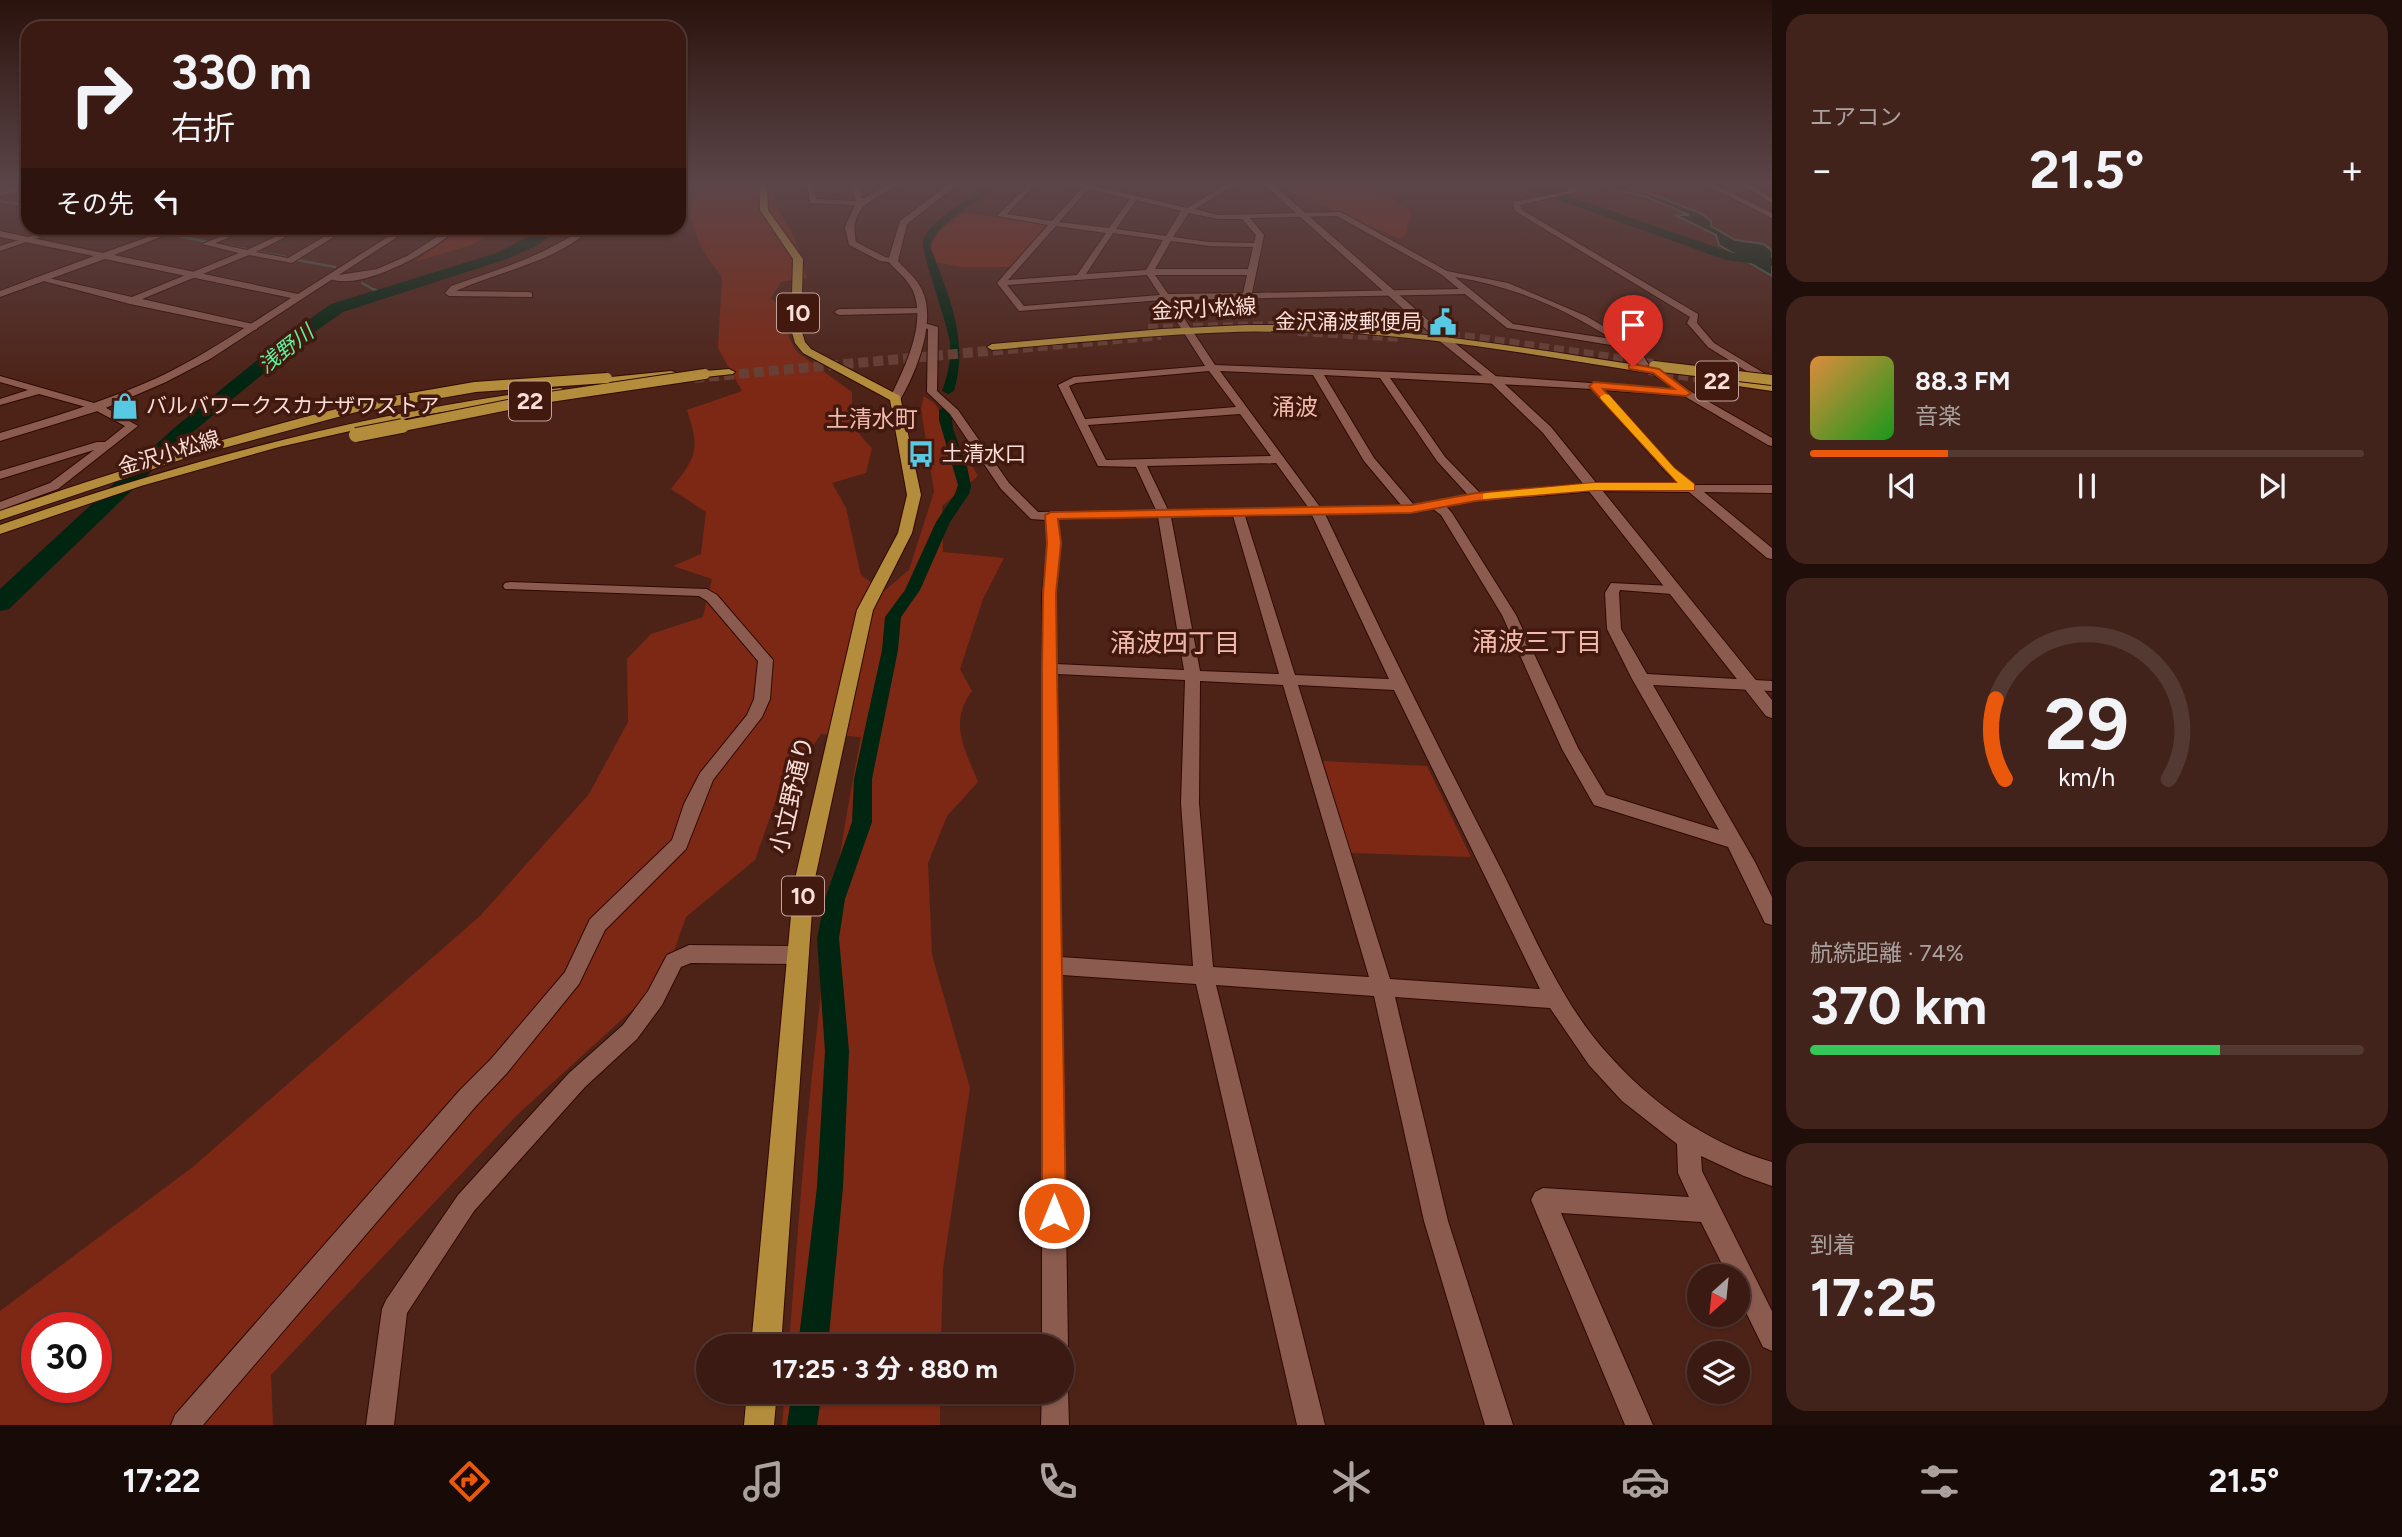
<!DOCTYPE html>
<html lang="ja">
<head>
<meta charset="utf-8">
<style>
  :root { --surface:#3a1a12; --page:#41231b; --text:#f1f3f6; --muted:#aba19f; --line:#543832; --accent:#ea580c }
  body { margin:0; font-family:Figtree,"Noto Sans JP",sans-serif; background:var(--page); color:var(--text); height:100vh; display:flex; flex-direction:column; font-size:26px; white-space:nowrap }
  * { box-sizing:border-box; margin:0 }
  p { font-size:23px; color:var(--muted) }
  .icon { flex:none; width:38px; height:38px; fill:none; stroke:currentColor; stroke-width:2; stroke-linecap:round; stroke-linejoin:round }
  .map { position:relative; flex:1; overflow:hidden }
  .details { display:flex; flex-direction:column; gap:14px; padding:14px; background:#200e0a; width:630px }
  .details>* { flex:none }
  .banner { position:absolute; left:21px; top:21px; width:665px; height:214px; border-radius:21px; box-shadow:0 2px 5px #0004,0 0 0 2px var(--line); background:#3a1a12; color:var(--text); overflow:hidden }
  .needle { width:46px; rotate:207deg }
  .buttons { position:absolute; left:1687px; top:1264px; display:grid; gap:14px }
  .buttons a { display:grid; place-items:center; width:63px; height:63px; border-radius:50%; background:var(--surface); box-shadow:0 2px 5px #0004,0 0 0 2px var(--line); font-size:35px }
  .speed { position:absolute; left:21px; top:1312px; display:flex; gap:14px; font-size:35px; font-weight:700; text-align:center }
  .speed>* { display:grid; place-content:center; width:91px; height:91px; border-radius:50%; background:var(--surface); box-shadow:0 2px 5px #0004,0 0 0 2px var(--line); line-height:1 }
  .speed .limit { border:10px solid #d22; background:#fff; color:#111 }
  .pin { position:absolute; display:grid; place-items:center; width:60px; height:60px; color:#fff; margin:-72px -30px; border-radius:50% 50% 50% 0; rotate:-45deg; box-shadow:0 0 7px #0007 }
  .pin .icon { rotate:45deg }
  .me { position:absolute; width:77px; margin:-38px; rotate:0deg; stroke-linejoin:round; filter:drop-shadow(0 0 5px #0008) }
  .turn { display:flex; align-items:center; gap:24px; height:147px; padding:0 35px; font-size:32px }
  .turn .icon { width:91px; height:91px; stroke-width:2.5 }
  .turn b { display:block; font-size:49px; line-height:60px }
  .then { display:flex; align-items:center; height:66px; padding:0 35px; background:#0003; gap:14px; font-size:26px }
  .big { font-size:52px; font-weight:700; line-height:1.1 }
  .details .card { flex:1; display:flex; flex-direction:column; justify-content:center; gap:10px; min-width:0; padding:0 24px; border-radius:21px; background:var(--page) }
  .details .dial { align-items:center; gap:0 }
  .dial svg { height:182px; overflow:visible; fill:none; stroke:var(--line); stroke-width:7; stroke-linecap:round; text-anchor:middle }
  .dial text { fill:var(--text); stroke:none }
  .song { display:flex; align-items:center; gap:21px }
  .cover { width:84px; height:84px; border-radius:10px; background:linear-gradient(135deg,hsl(30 70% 55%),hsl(120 70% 35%)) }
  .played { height:7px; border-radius:4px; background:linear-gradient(90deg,var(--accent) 25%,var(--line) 25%) }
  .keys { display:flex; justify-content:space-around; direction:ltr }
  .heat { display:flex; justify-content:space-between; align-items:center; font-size:38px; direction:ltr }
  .charge { height:10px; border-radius:5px; background:linear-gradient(90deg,#34c759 74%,var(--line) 0) }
  .trip { position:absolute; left:696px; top:1334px; width:378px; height:70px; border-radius:35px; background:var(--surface); box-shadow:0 2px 5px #0004,0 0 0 2px var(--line); font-weight:700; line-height:70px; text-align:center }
  .tab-bar { display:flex; height:112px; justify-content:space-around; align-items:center; background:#170a07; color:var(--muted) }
  .tab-bar .icon { width:49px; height:49px }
  .tab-bar .current { color:var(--accent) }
  .tab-bar b { font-size:32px; color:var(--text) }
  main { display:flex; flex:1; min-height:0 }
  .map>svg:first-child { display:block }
</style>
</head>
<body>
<main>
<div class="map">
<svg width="1772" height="1425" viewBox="0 0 1772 1425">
  <rect width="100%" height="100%" fill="#4d2318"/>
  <g fill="#7d2814" fill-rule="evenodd">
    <path d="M699 182H771L777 209 794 236 807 278 781 282 771 298 786 310 789 338 797 352 852 392C852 419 852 429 872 448L866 473 832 483 846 508 861 575 884 591 909 570 934 492 921 409 924 396 935 404 978 476 942 506 943 552 1004 558 983 599 960 669 972 691C948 723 965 749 978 782L947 816 928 863 932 955 970 1088 943 1268 941 1346H789C804 1142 821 938 861 737L821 734 777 797 755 860 686 917 663 982 517 1115 271 1375 273 1425H0V1311L194 1166 480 916 589 794 628 722 627 659 651 634 703 617 712 579 673 566 701 554 706 512 671 489C697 456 700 450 687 410L742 391 718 348 722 277C701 249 678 217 699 182ZM37 1328H96V1388H37Z"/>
    <path d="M1276 182H1362L1405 207 1412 215 1407 226V233L1400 239 1287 190Z"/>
    <path d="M963 213 1043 224 1046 226 1010 267H962L936 262 931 246 939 231Z"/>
    <path d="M448 228H504L468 246 414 262 462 229Z"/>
    <path d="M1323 761 1427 766 1471 857 1350 853Z"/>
    <path d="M785 1391H940V1425H782Z"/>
  </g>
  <path fill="#002510" stroke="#4b5c4b" stroke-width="2" d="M1604 182H1620L1633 190 1653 195 1702 214 1711 221V226L1735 240 1764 244 1772 251V276L1719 245 1716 235 1675 215H1689L1645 196 1612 189Z"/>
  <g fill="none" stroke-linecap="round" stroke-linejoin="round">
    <g stroke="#4b5c4b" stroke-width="2.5">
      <path d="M0 201 23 205"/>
      <path d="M135 228 155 232"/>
      <path d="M173 235 208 242"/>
      <path d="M227 246 246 249"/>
      <path d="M258 252 286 257"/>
      <path d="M297 260 335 267"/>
      <path d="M362 283 378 292"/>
    </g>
    <path stroke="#4b5c4b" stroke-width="3.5" d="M375 290 381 293"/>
    <g fill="#002510" fill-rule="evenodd">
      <path d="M995 182H1005C986 198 933 223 930 247 949 295 969 340 954 391L948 394 942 391C948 375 951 361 950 343 948 324 919 248 923 239 931 219 977 195 995 182Z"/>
      <path d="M945 406 951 410 953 429 967 466 971 486 969 494 950 522 920 590 901 617 898 650 872 779V822L845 899 839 938 849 1051 843 1187 828 1346H798L817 1187 825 1051 817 938 825 899 852 822 854 779 882 650 885 617 905 590 936 522 955 494 958 485 939 420V410Z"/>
      <path d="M792 1391H822L817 1425H787Z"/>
    </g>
    <g fill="#002510" fill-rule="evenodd">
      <path d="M1508 182H1528L1733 253 1772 258V266L1726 260Z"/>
      <path d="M545 228H561L538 245 507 259 343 312 306 338 188 436 9 609 0 611V589L174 428 294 330 331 304 497 253Z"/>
    </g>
    <g stroke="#673f34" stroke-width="10" stroke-dasharray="10 5" stroke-linecap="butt">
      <path d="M1148 329 1309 325"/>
      <path d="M1390 330 1480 339 1660 365"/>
      <path d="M1298 331 1403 337"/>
      <path d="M1649 370 1728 382"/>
      <path d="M694 378 1161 335"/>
    </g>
    <defs>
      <g id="minor">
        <path d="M807 182H814L816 199 856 201 850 182H857L862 199 893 182H902C876 200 848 203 856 242L885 257 896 259V263L880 261 849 245 845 227 855 205 810 203Z"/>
        <path d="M1041 182 1034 185 1007 214 1052 221 1082 188 1063 182H1077L1187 208 1230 182H1239L1195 209 1218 215 1341 212 1447 271 1508 283 1586 316 1627 340 1641 352 1649 365 1640 367 1633 356 1623 347 1507 328 1465 294 1172 300 1215 365 1493 376 1674 389 1652 373V369L1656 368 1690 391 1772 438V446L1768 445 1684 396 1604 390 1674 468 1695 485H1772V493L1704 492 1772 548V559L1767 558 1689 492 1594 491 1477 501 1446 506 1452 513 1516 615 1578 748 1606 795 1719 830 1632 679 1607 629 1605 593 1611 583 1672 586 1679 590 1672 594 1620 590 1619 593 1621 629 1647 674 1772 681V691L1653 685 1755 862 1772 897V925L1765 923 1728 847 1594 805 1562 749 1502 615 1441 515 1433 509 1411 513 1325 514C1381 632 1439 749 1499 865 1531 928 1559 1000 1607 1053 1651 1103 1707 1143 1772 1162V1186L1744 1176 1701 1156 1702 1171 1772 1311V1351L1763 1347 1738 1296V1276H1728L1701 1222 1561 1213 1653 1425H1625L1531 1200 1535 1192 1543 1188 1689 1197 1678 1173 1677 1144 1622 1101 1589 1065 1550 1008 1395 997 1448 1221 1513 1425H1485L1424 1221 1374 996 1216 985 1325 1425H1297L1196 984 1062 975 1068 1346 1062 1356V1346H1042V594L1048 543 1045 520 1031 519 1001 489 950 414 927 392 928 329 916 325 921 322 938 327 937 391 958 410 1009 483 1038 512 1156 510 1136 467 1098 466 1058 385 1074 377 1205 366 1163 300 1019 311 997 283 1048 225 997 216 1030 183ZM1088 189 1130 199 1109 228 1059 222ZM1136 200 1181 211 1166 236 1116 229ZM1189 213 1218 219H1242L1256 235 1254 243 1209 242 1173 237ZM1337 216 1441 274 1459 289 1252 293 1264 235 1250 218ZM1056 226 1106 233 1077 275 1008 280ZM1113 233 1163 240 1146 270 1086 274ZM1171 241 1209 246 1253 247 1248 269H1155ZM1147 275 1160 295 1024 306 1007 285ZM1155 275H1247L1243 293 1168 294ZM1455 277C1511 286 1565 308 1612 339L1513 324ZM1209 371 1236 407 1085 419 1069 386 1076 383ZM1220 371 1313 375 1364 461 1401 505 1320 507ZM1324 375 1380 378 1437 461 1468 495 1414 505 1374 458ZM1390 378 1592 389 1666 472 1680 484 1594 483 1480 493 1445 457ZM1240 414 1271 456 1106 460 1088 425ZM1276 463 1308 507 1168 510 1147 466ZM1312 515 1389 679 1295 675 1245 516ZM1233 516 1279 674 1200 671 1171 517ZM1158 517 1184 670 1056 664V594L1060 543 1058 519ZM1057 674 1185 680 1181 803 1193 966 1061 957ZM1200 681 1283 685 1369 977 1213 967 1199 803ZM1298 685 1394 690 1540 989 1390 979Z"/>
        <path d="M1561 182H1569L1575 187 1577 192 1520 205 1522 210 1698 314 1697 323 1714 343 1767 375V379H1759L1708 347 1687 323 1690 317 1515 211 1513 202 1569 191Z"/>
        <path d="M1700 182H1709L1772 213V218Z"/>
        <path d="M1737 182H1746L1772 198V203Z"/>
        <path d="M28 203V207L21 209 17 207Z"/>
        <path d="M57 228H67L0 251V246Z"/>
        <path d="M243 228H253L215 243 247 250 294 228H303L256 252 288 258 339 228H348L292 263 249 255 142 299 257 325V329L254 330 130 304 36 279 40 276 132 297 239 253 202 244Z"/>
        <path d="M413 228H449L456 230C432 251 357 295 326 277L377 269 407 256 444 232Z"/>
        <path d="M584 228H592C554 263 502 270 456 291L529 292 532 293V297L449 296 445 293 451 286C498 270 543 256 584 228Z"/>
        <path d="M921 308 926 311 924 313 839 315 834 312 839 309Z"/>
        <path d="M0 376 101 405 138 426 58 489 0 510V502L50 483 94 450 0 479V471L97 442H105L125 426 93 409 39 394 0 405V399L28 390 0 382Z"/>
        <path d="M510 582 707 589 717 595 773 660 770 699 762 717 713 780 686 849 605 930 579 984 507 1073 476 1106 203 1425H171L175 1415 460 1090 491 1059 565 972 590 919 672 840 684 804 700 773 747 715 754 699 758 661 707 601 699 596 505 589 503 586 505 583Z"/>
        <path d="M689 945 797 946 804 949 807 955 804 961 797 964 691 963 681 967 662 1005 637 1039 585 1087 474 1211 407 1313 394 1425H366L382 1309 386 1300 458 1195 569 1073 623 1025 648 991 667 955Z"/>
        <path d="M1062 1381 1068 1391 1069 1425H1041L1042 1391H1062Z"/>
      </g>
      <g id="tertiary">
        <path d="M1261 182H1270L1445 335 1497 377 1551 427 1772 700V718L1766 716 1543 433 1489 381 1437 339Z"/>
        <path d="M28 184V188L0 196V192Z"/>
        <path d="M173 228H184L114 255 298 294 402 228H411L210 359 166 382 101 410 0 441V433C53 417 106 401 157 378 204 356 247 326 291 298L105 259 0 297V291L94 256 0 237V231L103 253Z"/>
      </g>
      <path id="secondary" d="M952 182H961L907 224 898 261C906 270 917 279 922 290 937 321 916 373 900 400H892L890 398C904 369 927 324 913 291 908 279 896 271 888 261L900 221Z"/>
      <g id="primary">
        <path d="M759 182H767L768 210 803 259 801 329 805 342 811 349 900 396 921 495 912 533 873 610 814 883 781 1346H751L794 883 857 610 898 533 907 495 890 400 803 353 795 343 791 329 793 259 760 210Z"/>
        <path d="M1246 325C1387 324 1523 347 1662 369L1668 372 1662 375C1552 358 1442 337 1331 332 1218 328 1105 340 992 350L987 347 992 344 1162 329Z"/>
        <path d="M729 369 735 372 733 374 705 377 699 374 705 371Z"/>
        <path d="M671 371 675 372V376L591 385 585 382 591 379Z"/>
        <path d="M1728 379 1772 385V391L1724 384 1722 382Z"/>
        <path d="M560 388 564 389V393L417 416 279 447 141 486 0 534V525C183 461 367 412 560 388Z"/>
        <path d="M360 403 366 407 364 410 183 459 0 520V511C119 470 238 433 360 403Z"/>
        <path d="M747 1391H777L774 1425H744Z"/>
      </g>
    </defs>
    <use href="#minor" stroke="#310902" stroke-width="2"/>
    <use href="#tertiary" stroke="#310902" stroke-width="2"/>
    <use href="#secondary" stroke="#310902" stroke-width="2"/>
    <use href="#primary" stroke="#310902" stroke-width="2"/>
    <use href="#minor" fill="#8b5b4f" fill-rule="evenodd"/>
    <use href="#tertiary" fill="#8b5b4f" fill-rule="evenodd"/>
    <use href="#secondary" fill="#8b5b4f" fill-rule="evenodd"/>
    <use href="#primary" fill="#b38d3b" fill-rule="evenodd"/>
    <defs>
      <g id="primary-bridge-far1">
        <path d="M1654 366 1772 380"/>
        <path d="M360 407 475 387 607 378"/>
        <path d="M393 428 543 398 705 374"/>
      </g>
      <path id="primary-bridge" d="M356 435 402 426"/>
    </defs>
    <use href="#primary-bridge-far1" stroke="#310902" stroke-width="12" stroke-linecap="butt"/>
    <use href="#primary-bridge" stroke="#310902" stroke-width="16" stroke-linecap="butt"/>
    <use href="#primary-bridge-far1" stroke="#b38d3b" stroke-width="10"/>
    <use href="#primary-bridge" stroke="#b38d3b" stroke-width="14"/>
  </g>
  <linearGradient id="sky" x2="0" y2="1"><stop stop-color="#2a130d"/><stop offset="0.48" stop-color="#5c4548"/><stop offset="1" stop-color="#5c4548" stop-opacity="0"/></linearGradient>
  <rect width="1772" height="382" fill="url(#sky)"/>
  <path fill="#ea580c" stroke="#983908" stroke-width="2" d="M1633 364 1659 369 1691 393 1686 396 1603 389 1674 468 1694 484V490H1594L1476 501 1411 513 1058 519 1061 543 1056 594 1057 668 1066 1213 1063 1222 1054 1226 1045 1222 1042 1213V668L1043 594 1047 543 1045 515 1051 512 1411 505 1476 493 1594 483H1678L1589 386 1594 382 1674 389 1653 373 1629 369V365Z"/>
  <path fill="#f59e0b" d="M1605 394 1609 395 1674 468 1694 484V490H1594L1483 499V494L1487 493 1594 483H1678L1601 399 1600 397Z"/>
  <defs>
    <symbol id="civic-bare" viewBox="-9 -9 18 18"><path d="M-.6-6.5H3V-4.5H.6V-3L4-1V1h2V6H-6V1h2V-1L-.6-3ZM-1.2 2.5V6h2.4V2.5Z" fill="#57c9e2" stroke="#42190f" stroke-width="2.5" paint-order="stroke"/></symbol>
    <symbol id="shop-bare" viewBox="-9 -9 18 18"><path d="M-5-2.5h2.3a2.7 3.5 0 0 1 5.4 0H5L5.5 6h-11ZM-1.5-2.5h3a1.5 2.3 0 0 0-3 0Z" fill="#57c9e2" stroke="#42190f" stroke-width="2.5" paint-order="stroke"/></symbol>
    <symbol id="bus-bare" viewBox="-9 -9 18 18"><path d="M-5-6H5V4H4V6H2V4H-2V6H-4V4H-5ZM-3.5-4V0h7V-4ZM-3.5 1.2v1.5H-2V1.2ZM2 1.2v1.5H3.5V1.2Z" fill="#57c9e2" stroke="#42190f" stroke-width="2.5" paint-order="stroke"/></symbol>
  </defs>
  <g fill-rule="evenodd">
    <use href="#civic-bare" x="1424" y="303" width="38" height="38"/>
    <use href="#shop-bare" x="106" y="387" width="38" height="38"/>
    <use href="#bus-bare" x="902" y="435" width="38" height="38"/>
  </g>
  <g text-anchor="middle" stroke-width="7" stroke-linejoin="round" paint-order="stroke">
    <g font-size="21" fill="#faddd6" stroke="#42190f">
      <text transform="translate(1204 309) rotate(-3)" y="7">金沢小松線</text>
      <text transform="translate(169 453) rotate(-17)" y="7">金沢小松線</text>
    </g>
    <g font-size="21" fill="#faddd6" stroke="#42190f" text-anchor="start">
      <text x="1422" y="329" text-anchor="end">金沢涌波郵便局</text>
      <text x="146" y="413">バルバワークスカナザワストア</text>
      <text x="942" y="461">土清水口</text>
    </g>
    <g font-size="21" font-style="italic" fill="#5ef29d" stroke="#42190f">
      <text transform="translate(286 349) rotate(-38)" y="7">浅野川</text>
    </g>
    <g fill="#42190f" stroke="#c3a29a" stroke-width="2">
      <rect x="777" y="293.5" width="42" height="39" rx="5"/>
      <rect x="1696" y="361.5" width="42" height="39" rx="5"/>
      <rect x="509" y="381.5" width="42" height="39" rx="5"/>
      <rect x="782" y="876.5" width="42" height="39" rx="5"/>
    </g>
    <g font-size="23" font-weight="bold" fill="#faddd6">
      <text x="798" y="321">10</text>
      <text x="1717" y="389">22</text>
      <text x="530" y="409">22</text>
      <text x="803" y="904">10</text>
    </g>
    <g font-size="23" fill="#f2baac" stroke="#42190f">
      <text x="1295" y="415">涌波</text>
      <text x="872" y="427">土清水町</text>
    </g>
    <g font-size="24" fill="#faddd6" stroke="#42190f">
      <text transform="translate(792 795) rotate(-77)" y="8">小立野通り</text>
    </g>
    <g font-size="26" fill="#f2baac" stroke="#42190f">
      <text x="1537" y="651">涌波三丁目</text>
      <text x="1175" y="652">涌波四丁目</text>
    </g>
  </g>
</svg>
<div class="buttons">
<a><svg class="needle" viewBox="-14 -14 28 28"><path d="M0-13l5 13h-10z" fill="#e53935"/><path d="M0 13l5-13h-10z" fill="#aba19f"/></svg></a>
<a><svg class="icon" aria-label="layers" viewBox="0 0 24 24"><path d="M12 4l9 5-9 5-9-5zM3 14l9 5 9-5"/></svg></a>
</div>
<div class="speed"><div class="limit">30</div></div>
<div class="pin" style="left:1633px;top:367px;background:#d93025"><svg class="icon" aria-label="arrive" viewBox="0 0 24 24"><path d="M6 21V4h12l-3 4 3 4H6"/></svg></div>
<svg class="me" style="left:1054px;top:1213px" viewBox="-20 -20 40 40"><circle r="17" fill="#ea580c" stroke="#fff" stroke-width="3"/><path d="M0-11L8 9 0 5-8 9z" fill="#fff"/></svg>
<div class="trip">17:25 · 3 分 · 880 m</div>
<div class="banner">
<div class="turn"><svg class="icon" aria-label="right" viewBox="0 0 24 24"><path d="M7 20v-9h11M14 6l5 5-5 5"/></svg><div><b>330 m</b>右折</div></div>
<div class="then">その先<svg class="icon" aria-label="left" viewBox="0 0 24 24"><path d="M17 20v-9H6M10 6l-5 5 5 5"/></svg></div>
</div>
</div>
<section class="details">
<div class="card"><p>エアコン</p>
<div class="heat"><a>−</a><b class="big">21.5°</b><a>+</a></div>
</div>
<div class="card">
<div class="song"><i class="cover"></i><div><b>88.3 FM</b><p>音楽</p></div></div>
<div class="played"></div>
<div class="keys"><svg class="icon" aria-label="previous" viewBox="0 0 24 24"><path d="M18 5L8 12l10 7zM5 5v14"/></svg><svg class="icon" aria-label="pause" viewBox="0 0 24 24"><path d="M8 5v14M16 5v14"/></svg><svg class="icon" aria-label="next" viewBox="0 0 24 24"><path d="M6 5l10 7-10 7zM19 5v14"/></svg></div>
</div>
<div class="card dial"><svg viewBox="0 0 100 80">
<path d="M14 69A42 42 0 1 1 86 69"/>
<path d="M14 69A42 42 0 0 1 10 34" stroke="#ea580c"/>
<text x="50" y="56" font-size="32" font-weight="700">29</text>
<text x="50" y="72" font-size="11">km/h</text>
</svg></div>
<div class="card"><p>航続距離 · 74%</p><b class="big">370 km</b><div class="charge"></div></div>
<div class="card"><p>到着</p><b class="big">17:25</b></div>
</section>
</main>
<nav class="tab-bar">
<b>17:22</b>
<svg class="icon current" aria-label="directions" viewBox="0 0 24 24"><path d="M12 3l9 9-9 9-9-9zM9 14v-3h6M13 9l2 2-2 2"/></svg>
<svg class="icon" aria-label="music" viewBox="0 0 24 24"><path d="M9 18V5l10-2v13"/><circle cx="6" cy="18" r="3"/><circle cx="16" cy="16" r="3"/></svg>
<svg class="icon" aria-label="phone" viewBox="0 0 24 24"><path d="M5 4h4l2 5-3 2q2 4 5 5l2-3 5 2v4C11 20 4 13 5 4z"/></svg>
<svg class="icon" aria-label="climate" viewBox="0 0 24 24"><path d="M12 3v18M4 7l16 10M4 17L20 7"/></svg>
<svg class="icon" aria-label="car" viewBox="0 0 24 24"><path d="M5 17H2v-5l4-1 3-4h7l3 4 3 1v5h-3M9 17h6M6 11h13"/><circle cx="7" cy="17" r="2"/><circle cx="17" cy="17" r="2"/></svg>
<svg class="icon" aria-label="filters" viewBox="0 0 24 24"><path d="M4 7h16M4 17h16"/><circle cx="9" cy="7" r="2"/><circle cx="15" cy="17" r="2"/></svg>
<b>21.5°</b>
</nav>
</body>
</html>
